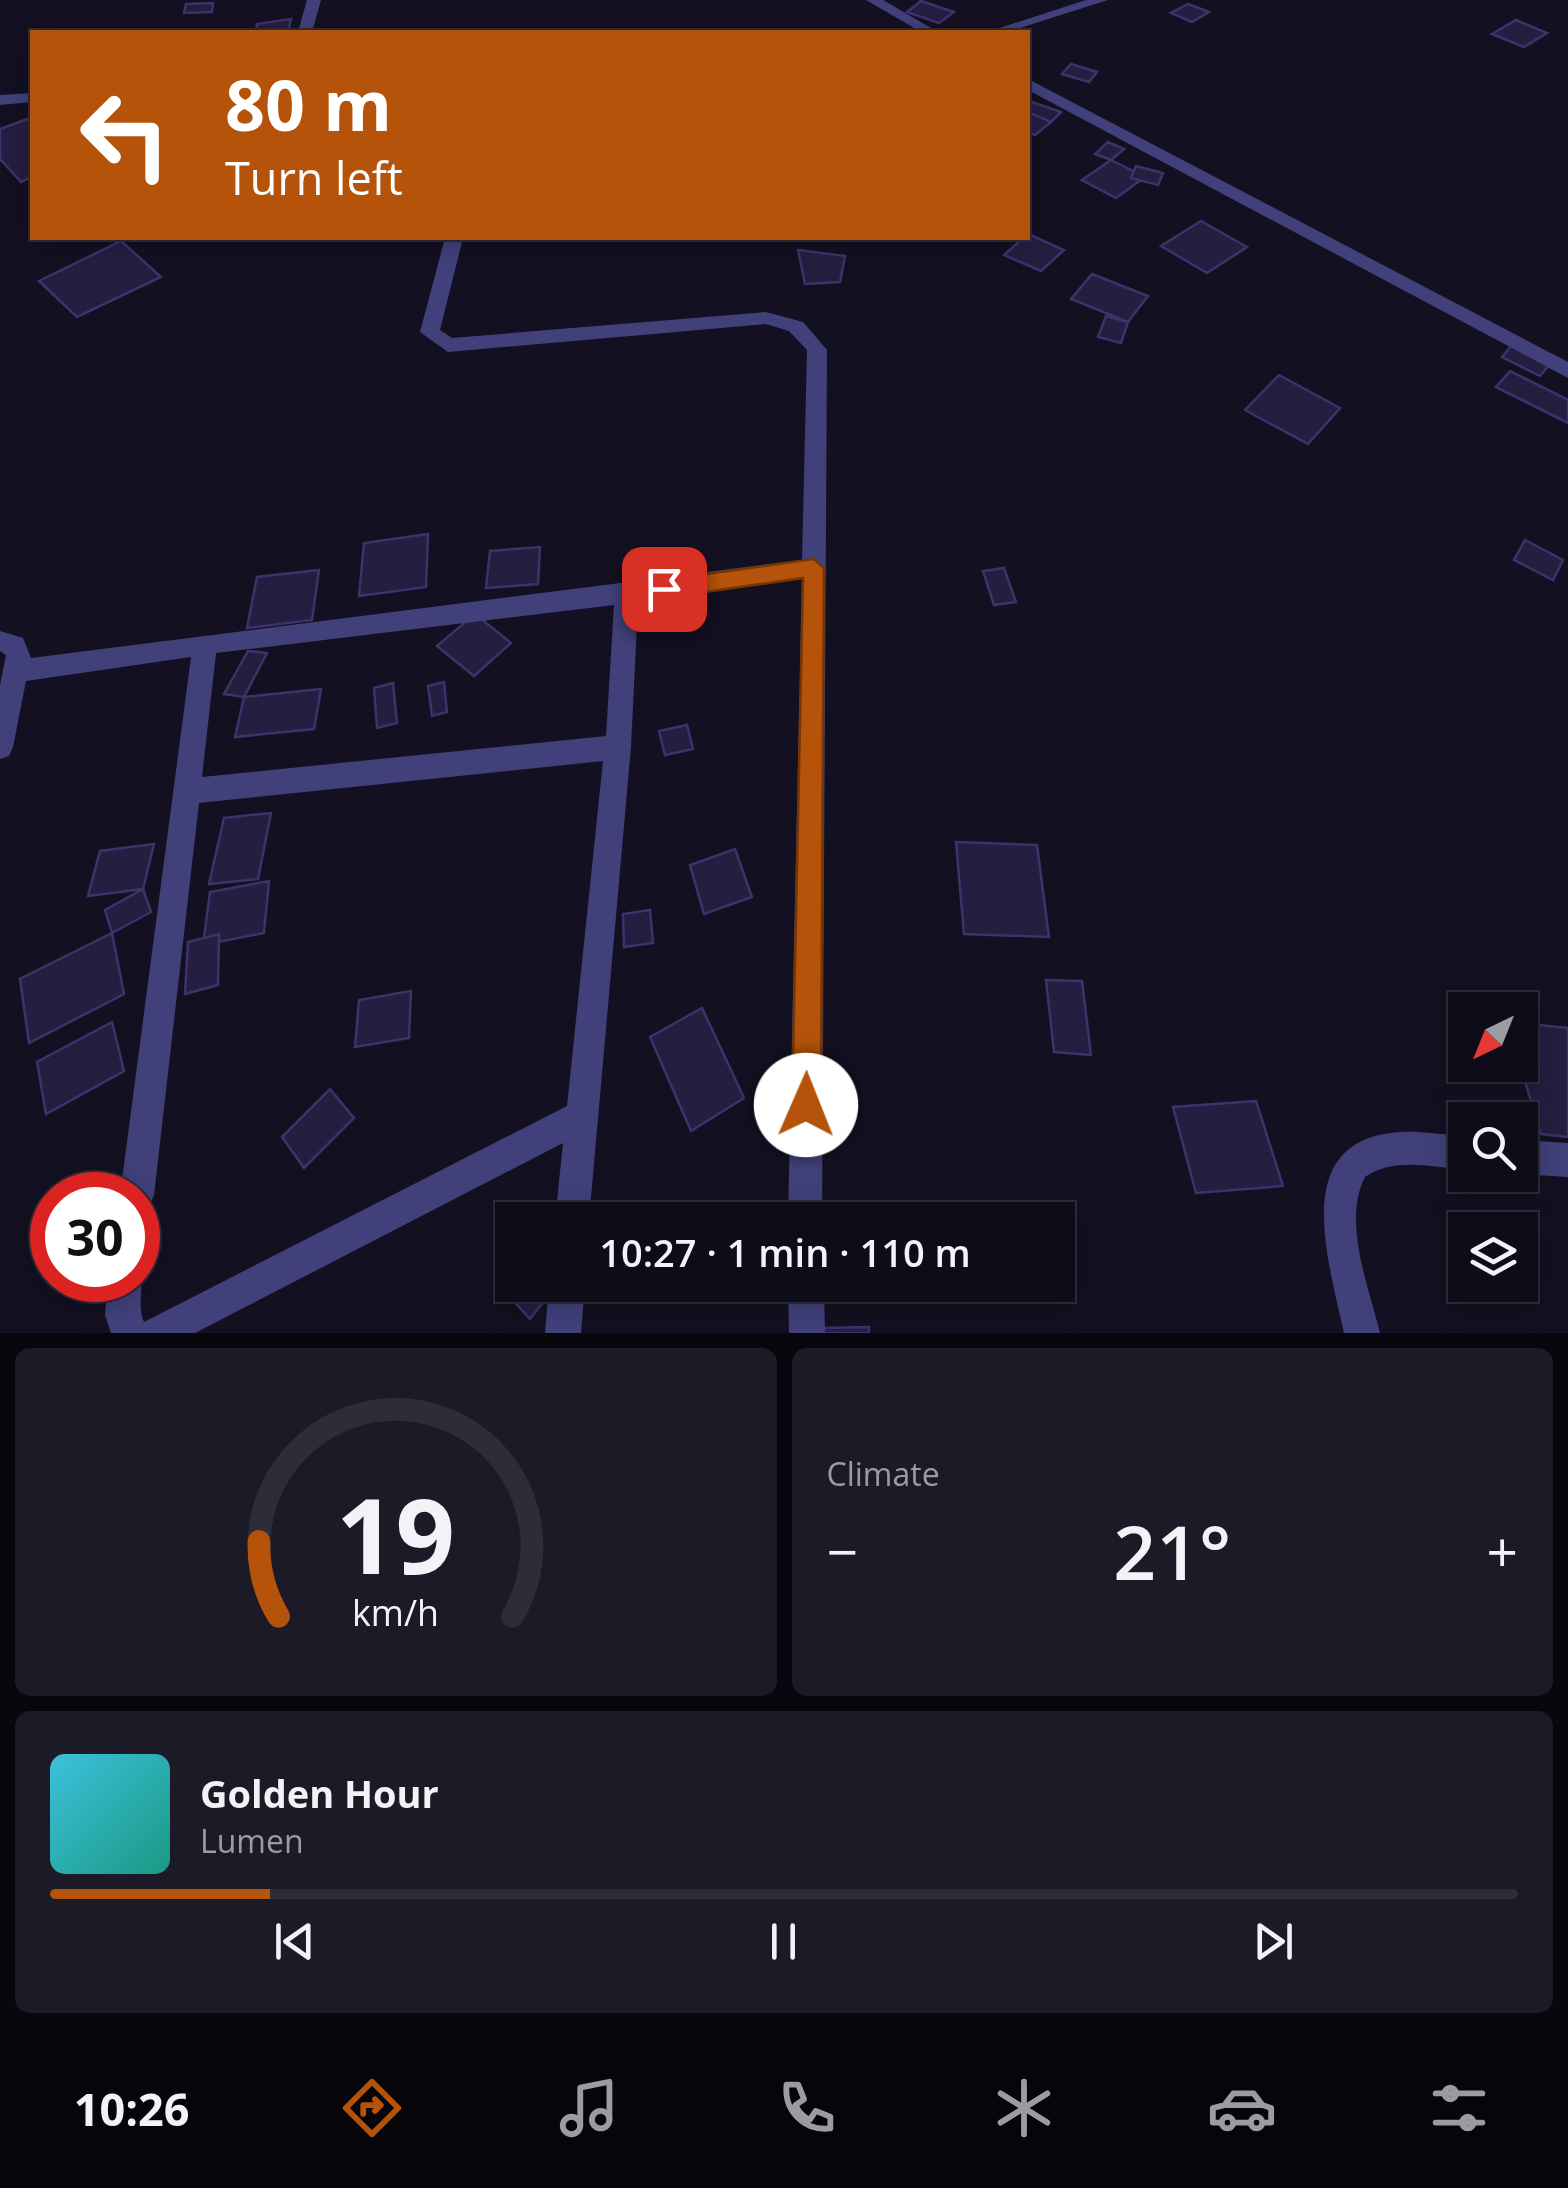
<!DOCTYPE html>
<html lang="en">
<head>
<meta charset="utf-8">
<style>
  :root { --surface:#0e0c19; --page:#1c1a26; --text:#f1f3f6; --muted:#9b9ba2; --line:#2e2c38; --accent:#b45309 }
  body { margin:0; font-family:"Open Sans",sans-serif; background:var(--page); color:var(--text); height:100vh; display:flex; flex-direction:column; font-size:38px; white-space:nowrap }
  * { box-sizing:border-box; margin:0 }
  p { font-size:32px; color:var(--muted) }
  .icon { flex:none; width:55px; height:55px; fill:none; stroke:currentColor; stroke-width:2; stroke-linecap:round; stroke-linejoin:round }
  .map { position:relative; height:1333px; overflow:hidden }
  .sheet { display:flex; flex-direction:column; gap:15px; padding:15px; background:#08070e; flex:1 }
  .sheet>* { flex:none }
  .hud { position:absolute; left:30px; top:30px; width:1000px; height:210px; border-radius:0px; box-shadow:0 5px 25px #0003,0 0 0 2px var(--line); background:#b45309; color:#fff; overflow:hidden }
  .needle { width:65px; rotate:223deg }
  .tools { position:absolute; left:1448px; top:992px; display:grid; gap:20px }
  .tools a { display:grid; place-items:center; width:90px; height:90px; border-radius:0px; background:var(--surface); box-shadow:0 5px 25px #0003,0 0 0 2px var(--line); font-size:50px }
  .speed { position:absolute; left:30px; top:1172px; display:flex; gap:20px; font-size:50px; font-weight:700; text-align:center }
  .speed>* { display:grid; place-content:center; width:130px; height:130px; border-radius:50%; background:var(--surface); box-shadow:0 5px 25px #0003,0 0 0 2px var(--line); line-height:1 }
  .speed .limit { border:15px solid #d22; background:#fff; color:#111 }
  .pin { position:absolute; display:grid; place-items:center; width:85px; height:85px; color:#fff; margin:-42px; border-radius:20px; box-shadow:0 5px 15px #0006 }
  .me { position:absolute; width:110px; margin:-55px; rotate:1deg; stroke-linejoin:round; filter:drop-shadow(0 0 8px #0008) }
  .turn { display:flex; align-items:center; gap:35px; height:210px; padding:0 30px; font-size:45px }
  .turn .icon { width:130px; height:130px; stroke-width:2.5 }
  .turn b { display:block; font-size:70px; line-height:85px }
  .big { font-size:75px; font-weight:600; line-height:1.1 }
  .sheet .tile { flex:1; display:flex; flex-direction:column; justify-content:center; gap:15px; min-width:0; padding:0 35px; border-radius:15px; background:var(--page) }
  .sheet .dial { align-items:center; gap:0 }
  .dial svg { height:260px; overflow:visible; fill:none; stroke:var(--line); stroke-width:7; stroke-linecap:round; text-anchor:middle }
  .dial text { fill:var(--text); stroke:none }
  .song { display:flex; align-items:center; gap:30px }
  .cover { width:120px; height:120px; border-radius:15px; background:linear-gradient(135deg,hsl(190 70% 55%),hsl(170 70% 35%)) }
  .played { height:10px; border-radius:5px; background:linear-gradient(90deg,var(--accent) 15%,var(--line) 15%) }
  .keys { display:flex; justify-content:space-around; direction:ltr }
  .heat { display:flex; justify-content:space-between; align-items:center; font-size:55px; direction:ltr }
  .sheet .tiles { flex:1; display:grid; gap:15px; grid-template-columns:1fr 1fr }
  .tile:last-child { grid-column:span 2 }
  .trip { position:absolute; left:495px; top:1202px; width:580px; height:100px; border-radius:0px; background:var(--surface); box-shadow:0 5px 25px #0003,0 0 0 2px var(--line); font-weight:600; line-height:100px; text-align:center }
  .dock { display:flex; height:160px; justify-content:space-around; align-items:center; background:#06050a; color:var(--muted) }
  .dock .icon { width:70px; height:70px }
  .dock .current { color:var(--accent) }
  .dock b { font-size:45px; color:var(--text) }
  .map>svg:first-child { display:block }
</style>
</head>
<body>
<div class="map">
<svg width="1568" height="1333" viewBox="0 0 1568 1333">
  <rect width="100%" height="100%" fill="#131021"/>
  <g fill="#241e40" stroke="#3c336a" stroke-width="2.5">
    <path d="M921 1 954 12 939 23 907 12Z"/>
    <path d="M213 3 212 12 184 13 186 4Z"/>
    <path d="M1188 4 1209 12 1192 22 1171 13Z"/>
    <path d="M291 19 288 32H256L257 24Z"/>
    <path d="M1516 20 1547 33 1524 47 1492 34Z"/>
    <path d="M1071 64 1097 72 1089 82 1062 74Z"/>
    <path d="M1032 102 1061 112 1051 122 1028 114Z"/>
    <path d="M1028 112 1051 122 1035 135 1028 132Z"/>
    <path d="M30 118 32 177 21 182 0 159V129Z"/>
    <path d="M1108 142 1124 149 1111 160 1095 154Z"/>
    <path d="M1111 160 1145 177 1116 198 1082 180Z"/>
    <path d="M1136 166 1163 173 1158 185 1131 178Z"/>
    <path d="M1201 221 1247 247 1207 273 1161 246Z"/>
    <path d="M1028 234 1064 250 1041 271 1004 255Z"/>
    <path d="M121 241 161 277 77 317 39 281Z"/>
    <path d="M798 250 845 256 840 282 805 284Z"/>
    <path d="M1092 274 1148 296 1128 322 1071 299Z"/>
    <path d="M1106 316 1128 322 1121 343 1098 337Z"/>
    <path d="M1513 344 1552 362 1540 376 1502 357Z"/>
    <path d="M1510 371 1568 400V423L1496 387Z"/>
    <path d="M1279 375 1340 408 1308 444 1245 410Z"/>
    <path d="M428 534 426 587 359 596 364 543Z"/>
    <path d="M1525 540 1563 560 1553 580 1514 560Z"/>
    <path d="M540 547 538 584 486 588 490 551Z"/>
    <path d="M1004 568 1016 602 994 605 983 571Z"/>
    <path d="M319 570 312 620 247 628 257 577Z"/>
    <path d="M475 614 511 643 474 676 437 646Z"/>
    <path d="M248 651 267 653 244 697 224 694Z"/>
    <path d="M444 682 447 712 432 716 428 686Z"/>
    <path d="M393 683 397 723 377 728 374 688Z"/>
    <path d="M321 689 314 729 235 737 244 697Z"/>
    <path d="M687 725 693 749 665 755 659 731Z"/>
    <path d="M271 813 258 879 209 884 224 818Z"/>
    <path d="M956 842 1037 845 1049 937 964 934Z"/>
    <path d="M154 844 143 889 88 896 100 851Z"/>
    <path d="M735 849 752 897 704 914 690 865Z"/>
    <path d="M269 881 264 933 203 945 210 892Z"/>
    <path d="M143 889 151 912 112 933 105 910Z"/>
    <path d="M650 910 653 943 624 947 623 914Z"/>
    <path d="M112 933 124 994 29 1043 20 979Z"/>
    <path d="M219 934 218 985 185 994 188 942Z"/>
    <path d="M1046 980 1082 981 1091 1055 1054 1052Z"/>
    <path d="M411 991 409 1038 355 1047 359 1000Z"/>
    <path d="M702 1008 744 1098 691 1131 650 1037Z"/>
    <path d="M112 1022 124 1071 46 1114 37 1062Z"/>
    <path d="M1520 1023 1568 1028V1137L1541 1134 1520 1065Z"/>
    <path d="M330 1089 354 1118 304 1168 282 1137Z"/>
    <path d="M1256 1101 1283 1186 1196 1193 1173 1107Z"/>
    <path d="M512 1277V1285L555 1287 530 1319 503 1289Z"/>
    <path d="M869 1327V1333H824L823 1328Z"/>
  </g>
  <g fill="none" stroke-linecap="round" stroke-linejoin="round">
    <g fill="#41407b" fill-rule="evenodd">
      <path d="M307 0H321L312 32H298Z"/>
      <path d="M866 0H883L938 32H921Z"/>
      <path d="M1086 0H1108L1007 32H987Z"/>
      <path d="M1028 79 1568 362V378L1028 90Z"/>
      <path d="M32 93V102L0 105V95Z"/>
      <path d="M445 238H463L440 330 452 338 766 312 803 322 827 350 822 1220H788L802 579 638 602 631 747 589 1220H555L563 1143 195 1333H111L105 1315 108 1280H138V1268C146 1286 136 1304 144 1322L567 1106 603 761 199 803 154 1195 149 1207 138 1212V1195H120L191 657 26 681 13 747 9 756 0 759V685L6 655 0 651V631L23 638 31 658 802 560 807 350 789 331 766 324 448 352 420 332ZM614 605 606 736 202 777 216 653Z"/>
      <path d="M1418 1132 1465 1136V1170C1431 1167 1394 1157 1365 1177 1342 1222 1369 1287 1380 1333H1344C1326 1251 1286 1127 1418 1132Z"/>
      <path d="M1520 1140 1568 1143V1177L1520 1174Z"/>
      <path d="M549 1285H585L581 1333H545Z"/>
      <path d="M788 1285H824L825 1333H789Z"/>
    </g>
  </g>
  <path fill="#b45309" stroke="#753606" stroke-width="2.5" d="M814 559 824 568 821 1105 817 1115 806 1120 796 1115 792 1105 803 578 664 598 654 589 664 580Z"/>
</svg>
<div class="tools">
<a><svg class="needle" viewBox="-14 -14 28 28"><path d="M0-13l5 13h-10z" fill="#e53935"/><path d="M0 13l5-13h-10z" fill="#9b9ba2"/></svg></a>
<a><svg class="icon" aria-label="search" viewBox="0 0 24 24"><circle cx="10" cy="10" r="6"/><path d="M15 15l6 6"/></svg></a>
<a><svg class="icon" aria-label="layers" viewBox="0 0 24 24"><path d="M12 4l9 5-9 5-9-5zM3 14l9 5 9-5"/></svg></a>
</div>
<div class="speed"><div class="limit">30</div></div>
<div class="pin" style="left:664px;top:589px;background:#d93025"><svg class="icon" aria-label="arrive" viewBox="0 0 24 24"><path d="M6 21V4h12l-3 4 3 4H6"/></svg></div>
<svg class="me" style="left:806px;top:1105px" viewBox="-20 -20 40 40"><circle r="19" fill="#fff"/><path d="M0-13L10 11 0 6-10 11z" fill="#b45309"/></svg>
<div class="trip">10:27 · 1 min · 110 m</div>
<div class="hud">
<div class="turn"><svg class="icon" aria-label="left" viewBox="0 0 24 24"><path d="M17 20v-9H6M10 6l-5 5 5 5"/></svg><div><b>80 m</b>Turn left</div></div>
</div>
</div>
<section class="sheet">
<div class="tiles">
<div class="tile dial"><svg viewBox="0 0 100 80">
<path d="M14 69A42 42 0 1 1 86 69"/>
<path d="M14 69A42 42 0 0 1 8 46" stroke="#b45309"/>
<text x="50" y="56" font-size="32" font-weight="700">19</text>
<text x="50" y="72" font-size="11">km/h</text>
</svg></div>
<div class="tile"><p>Climate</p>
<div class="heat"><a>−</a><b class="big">21°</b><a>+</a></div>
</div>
<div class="tile">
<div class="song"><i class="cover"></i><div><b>Golden Hour</b><p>Lumen</p></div></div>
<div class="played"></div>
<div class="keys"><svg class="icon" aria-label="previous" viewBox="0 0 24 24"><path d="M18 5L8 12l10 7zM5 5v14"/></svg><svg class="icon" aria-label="pause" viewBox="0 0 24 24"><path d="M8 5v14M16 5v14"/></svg><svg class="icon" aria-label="next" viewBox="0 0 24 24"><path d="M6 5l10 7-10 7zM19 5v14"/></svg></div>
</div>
</div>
</section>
<nav class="dock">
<b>10:26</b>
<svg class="icon current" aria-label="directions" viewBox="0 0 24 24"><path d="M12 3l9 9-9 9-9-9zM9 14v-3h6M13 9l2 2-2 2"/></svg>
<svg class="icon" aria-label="music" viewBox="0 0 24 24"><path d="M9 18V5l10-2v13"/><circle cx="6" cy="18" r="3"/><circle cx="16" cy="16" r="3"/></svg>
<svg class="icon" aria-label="phone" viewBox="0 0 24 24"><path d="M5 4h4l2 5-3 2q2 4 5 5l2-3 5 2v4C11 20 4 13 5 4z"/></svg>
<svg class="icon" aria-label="climate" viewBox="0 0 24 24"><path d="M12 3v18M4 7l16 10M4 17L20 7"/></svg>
<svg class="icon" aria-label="car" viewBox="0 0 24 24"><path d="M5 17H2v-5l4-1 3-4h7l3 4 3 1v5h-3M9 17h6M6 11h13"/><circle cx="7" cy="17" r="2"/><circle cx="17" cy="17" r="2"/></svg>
<svg class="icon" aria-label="filters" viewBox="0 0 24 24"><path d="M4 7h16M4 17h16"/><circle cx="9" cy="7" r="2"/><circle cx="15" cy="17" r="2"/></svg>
</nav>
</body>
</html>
